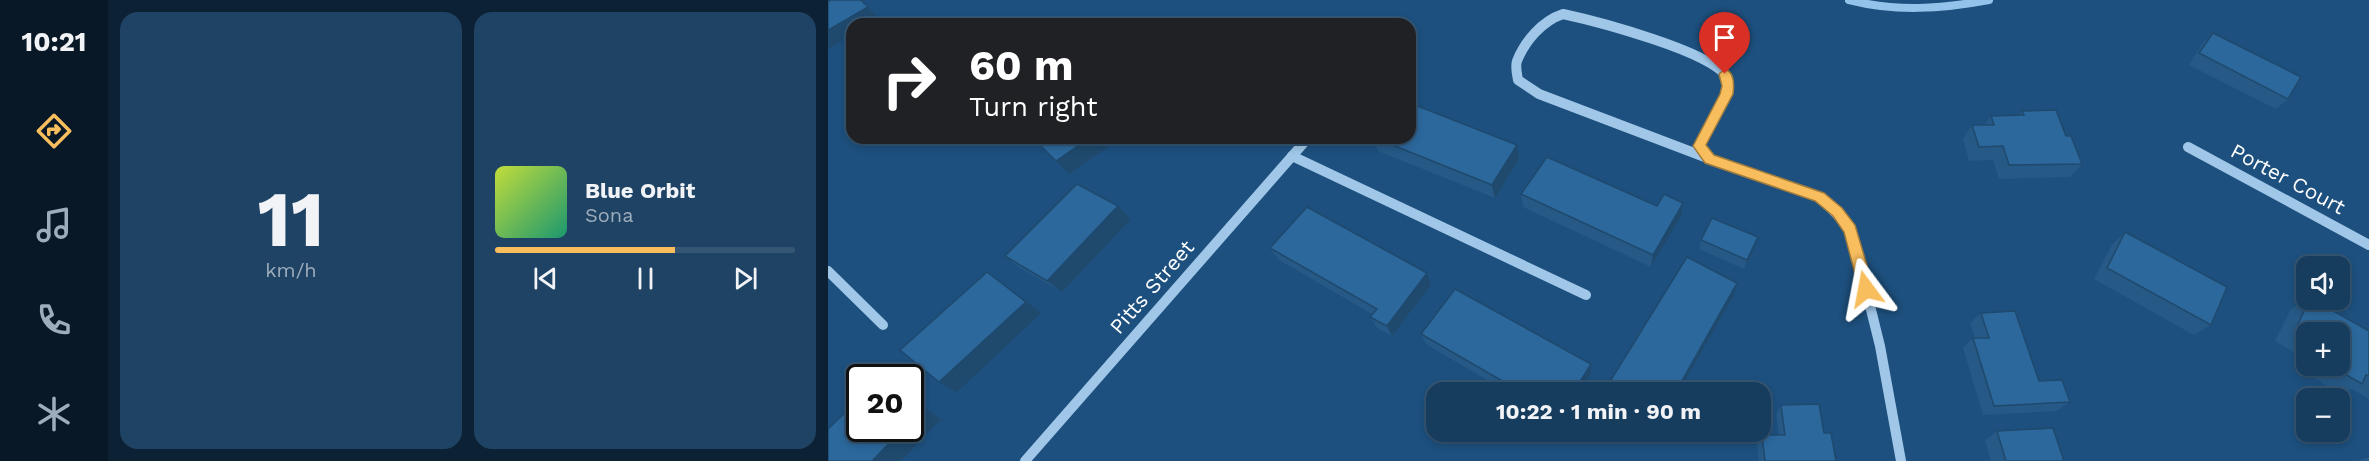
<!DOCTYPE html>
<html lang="en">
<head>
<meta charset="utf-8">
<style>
  :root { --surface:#163c5e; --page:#1f4364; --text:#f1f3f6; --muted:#9eadbc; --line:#355673; --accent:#f8be5e }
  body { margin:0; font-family:"Work Sans",sans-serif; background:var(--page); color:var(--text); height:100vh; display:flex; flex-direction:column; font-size:22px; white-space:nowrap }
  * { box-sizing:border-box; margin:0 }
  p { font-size:20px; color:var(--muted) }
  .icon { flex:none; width:33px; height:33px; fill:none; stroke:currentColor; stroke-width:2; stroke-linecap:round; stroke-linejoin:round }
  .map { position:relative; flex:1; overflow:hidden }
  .drawer { display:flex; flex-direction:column; gap:12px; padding:12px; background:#0c2134; width:720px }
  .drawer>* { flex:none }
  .top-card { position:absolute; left:18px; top:18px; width:570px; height:126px; border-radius:18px; box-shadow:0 3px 9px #0003,0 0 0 2px var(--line); background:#202124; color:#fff; overflow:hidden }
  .controls { position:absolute; left:1468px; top:256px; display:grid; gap:12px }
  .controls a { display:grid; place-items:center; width:54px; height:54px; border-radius:12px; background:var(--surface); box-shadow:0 3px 9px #0003,0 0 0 2px var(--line); font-size:30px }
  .speed { position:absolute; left:18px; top:364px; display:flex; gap:12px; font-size:30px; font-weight:700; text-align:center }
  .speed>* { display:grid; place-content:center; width:78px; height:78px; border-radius:50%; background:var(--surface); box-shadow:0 3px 9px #0003,0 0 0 2px var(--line); line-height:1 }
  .speed .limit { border:3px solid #111; border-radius:9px; background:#fff; color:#111 }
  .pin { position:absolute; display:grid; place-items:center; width:51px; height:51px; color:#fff; margin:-62px -26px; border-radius:50% 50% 50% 0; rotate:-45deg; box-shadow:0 0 6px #0007 }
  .pin .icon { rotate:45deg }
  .me { position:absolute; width:66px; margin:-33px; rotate:347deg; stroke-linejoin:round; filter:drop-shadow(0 0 4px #0008) }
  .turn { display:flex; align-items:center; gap:21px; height:126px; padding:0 24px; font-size:27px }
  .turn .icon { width:78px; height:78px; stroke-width:2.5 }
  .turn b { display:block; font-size:42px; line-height:51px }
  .drawer .tile { flex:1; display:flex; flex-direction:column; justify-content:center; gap:9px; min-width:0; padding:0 21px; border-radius:18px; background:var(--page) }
  .drawer .dial { align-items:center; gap:0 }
  .dial b { font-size:78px; line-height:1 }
  .song { display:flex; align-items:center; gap:18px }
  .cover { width:72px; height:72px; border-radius:9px; background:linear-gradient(135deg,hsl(70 70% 55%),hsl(160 70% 35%)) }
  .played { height:6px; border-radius:3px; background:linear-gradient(90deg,var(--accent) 60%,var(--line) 60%) }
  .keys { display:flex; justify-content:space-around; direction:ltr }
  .drawer .tiles { flex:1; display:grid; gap:12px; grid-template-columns:repeat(2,1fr) }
  .trip { position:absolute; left:598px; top:382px; width:345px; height:60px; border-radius:18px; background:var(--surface); box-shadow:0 3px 9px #0003,0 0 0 2px var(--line); font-weight:700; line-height:60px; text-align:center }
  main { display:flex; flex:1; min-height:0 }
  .tab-bar { display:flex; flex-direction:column; width:108px; justify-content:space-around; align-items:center; background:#091826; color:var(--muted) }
  .tab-bar .icon { width:42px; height:42px }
  .tab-bar .active { color:var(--accent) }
  .tab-bar b { font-size:27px; color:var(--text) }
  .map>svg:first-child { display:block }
</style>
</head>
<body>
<main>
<nav class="tab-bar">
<b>10:21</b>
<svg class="icon active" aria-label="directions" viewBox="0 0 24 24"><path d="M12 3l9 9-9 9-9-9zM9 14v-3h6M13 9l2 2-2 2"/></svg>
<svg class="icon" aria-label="music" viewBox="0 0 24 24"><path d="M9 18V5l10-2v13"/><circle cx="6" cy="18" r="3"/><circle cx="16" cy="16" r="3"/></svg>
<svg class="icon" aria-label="phone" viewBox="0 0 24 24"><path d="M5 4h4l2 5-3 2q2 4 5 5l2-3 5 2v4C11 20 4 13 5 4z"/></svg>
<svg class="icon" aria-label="climate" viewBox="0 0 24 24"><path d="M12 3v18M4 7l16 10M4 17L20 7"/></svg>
</nav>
<section class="drawer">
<div class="tiles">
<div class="tile dial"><b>11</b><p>km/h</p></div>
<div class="tile">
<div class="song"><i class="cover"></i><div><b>Blue Orbit</b><p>Sona</p></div></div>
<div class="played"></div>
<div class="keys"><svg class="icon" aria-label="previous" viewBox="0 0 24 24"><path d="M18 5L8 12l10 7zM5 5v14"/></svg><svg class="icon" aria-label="pause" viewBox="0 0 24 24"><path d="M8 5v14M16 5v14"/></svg><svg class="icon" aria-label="next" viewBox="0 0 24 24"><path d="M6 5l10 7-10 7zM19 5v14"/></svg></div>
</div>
</div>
</section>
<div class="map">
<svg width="1541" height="461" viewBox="0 0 1541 461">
  <rect width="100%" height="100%" fill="#1d507e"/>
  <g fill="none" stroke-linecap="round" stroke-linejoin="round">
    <path stroke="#93c3ea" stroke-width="8" d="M1021 0C1068 12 1113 9 1161 0"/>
    <g stroke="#a0c7e8" stroke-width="10">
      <path d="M735 14C763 20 892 53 899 79 903 96 879 130 871 146L882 159 711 94 690 80C689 74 687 66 689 61 697 41 714 21 735 14Z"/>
      <path d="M1360 147 1541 245"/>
      <path d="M464 156 758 295"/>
      <path d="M882 159 992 197 1023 229 1052 346 1073 461"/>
      <path d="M0 271 55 325"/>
      <path d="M197 461 480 138"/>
    </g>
  </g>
  <g fill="#265986">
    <path d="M1385 33 1460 99 1448 109 1361 65 1374 44Z"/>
    <path d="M1194 111 1238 136 1254 164 1242 177 1171 179 1165 160 1141 161 1135 139 1144 125H1157L1163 116 1191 115Z"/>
    <path d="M545 138H582L689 145 691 159 667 198 550 151Z"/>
    <path d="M693 194 829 206 853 216 823 267 695 207Z"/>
    <path d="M290 206 303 219 234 292 192 268 177 256Z"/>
    <path d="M1297 232 1383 325 1366 335 1266 279 1284 245Z"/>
    <path d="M873 240 927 246 916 269 871 249Z"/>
    <path d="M442 248 599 273 603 285 564 336 549 328 542 317 544 314 451 260Z"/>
    <path d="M909 283 906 295 850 393 781 392V383Z"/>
    <path d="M1479 299 1486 300 1541 331V399L1524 389 1512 394 1477 372 1479 366H1512V333H1479V360L1447 341 1463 309Z"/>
    <path d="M1153 313 1211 381 1242 402 1228 411 1155 415 1135 348 1145 338H1147L1142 323Z"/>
    <path d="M593 334 763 364V374L751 393H681L598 344Z"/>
    <path d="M953 405 996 433 1008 461H931L929 443 934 435H951L948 414Z"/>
    <path d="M1169 431 1236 461H1163L1157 440Z"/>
    <path d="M1541 457V461H1530L1531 460Z"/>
  </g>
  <g fill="#1f496d">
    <path d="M33 0 52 19 43 24H24V35L0 49V30Z"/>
    <path d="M261 138H284L287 142 241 174 228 161Z"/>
    <path d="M689 145 691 159 667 198 664 185Z"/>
    <path d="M855 203 853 216 823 267 825 255Z"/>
    <path d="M290 206 303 219 234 292 219 281Z"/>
    <path d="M930 237 927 246 916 269 919 260Z"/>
    <path d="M159 272 213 313 129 392 111 382Z"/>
    <path d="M599 273 603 285 564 336 559 326Z"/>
    <path d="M909 283 906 295 850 393H847Z"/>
    <path d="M763 364V374L751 393H745Z"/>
    <path d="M82 399 113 419 73 461H44L75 429H82Z"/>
  </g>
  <g fill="#2c689c" stroke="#1f496d" stroke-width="1.5">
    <path d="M3 0H33L40 7 0 30V2Z"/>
    <path d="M1385 33 1473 77 1460 99 1371 53Z"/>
    <path d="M582 103 689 145 664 185 547 138H582Z"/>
    <path d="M1228 110 1238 136H1243L1254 164 1181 165 1175 146 1151 147 1144 125H1166L1163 116 1196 115 1194 111Z"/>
    <path d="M205 138H261L228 161Z"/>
    <path d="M719 157 829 206 836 194 855 203 825 255 693 194Z"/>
    <path d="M249 184 290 206 219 281 177 256Z"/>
    <path d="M479 207 599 273 559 326 542 317 549 309 442 248Z"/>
    <path d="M884 218 930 237 919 260 873 240Z"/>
    <path d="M1297 232 1399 287 1383 325 1279 268Z"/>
    <path d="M859 257 909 283 847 393H799L781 383Z"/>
    <path d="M159 272 198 302 111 382 72 350Z"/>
    <path d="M627 289 763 364 745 393H695L593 334Z"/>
    <path d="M1481 300H1486L1541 331V376L1538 375 1534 384 1503 366H1512V333H1479V338L1467 331Z"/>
    <path d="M1187 311 1211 381 1234 380 1242 402 1166 406 1145 338H1161L1153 313Z"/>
    <path d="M32 398V429H75L44 461H0V429Z"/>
    <path d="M82 404 93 411 82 422Z"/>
    <path d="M991 404 996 433H1003L1008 461H937L934 435H957L953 405Z"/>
    <path d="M1225 428 1236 461H1178L1169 431Z"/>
  </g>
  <path fill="#f8be5e" stroke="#a17c3d" stroke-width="1.5" d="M897 69C907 72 906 86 905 94L878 145 886 155 996 193 1014 208 1027 225 1046 289 1043 293 1038 295 1031 289 1016 232 1005 216 987 201 877 163 865 146 892 94 894 86 891 74Z"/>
  <g text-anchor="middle" stroke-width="6" stroke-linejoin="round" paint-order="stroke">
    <g font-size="21" fill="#fff" stroke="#1d507e">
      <text transform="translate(1460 179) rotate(28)" y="7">Porter Court</text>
      <text transform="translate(324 287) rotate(-49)" y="7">Pitts Street</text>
    </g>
  </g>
</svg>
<div class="controls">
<a><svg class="icon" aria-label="sound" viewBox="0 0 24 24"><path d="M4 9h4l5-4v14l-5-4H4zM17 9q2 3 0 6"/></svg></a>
<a>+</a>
<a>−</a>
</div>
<div class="speed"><div class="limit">20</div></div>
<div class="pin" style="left:897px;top:74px;background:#d93025"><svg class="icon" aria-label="arrive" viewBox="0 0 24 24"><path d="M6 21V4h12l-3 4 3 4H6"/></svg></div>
<svg class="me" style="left:1038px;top:289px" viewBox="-20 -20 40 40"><path d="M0-17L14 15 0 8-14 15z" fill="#f8be5e" stroke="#fff" stroke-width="4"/></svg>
<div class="trip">10:22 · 1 min · 90 m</div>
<div class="top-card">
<div class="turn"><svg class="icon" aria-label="right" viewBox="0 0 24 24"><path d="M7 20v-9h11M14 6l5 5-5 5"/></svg><div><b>60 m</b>Turn right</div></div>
</div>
</div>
</main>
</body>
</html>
